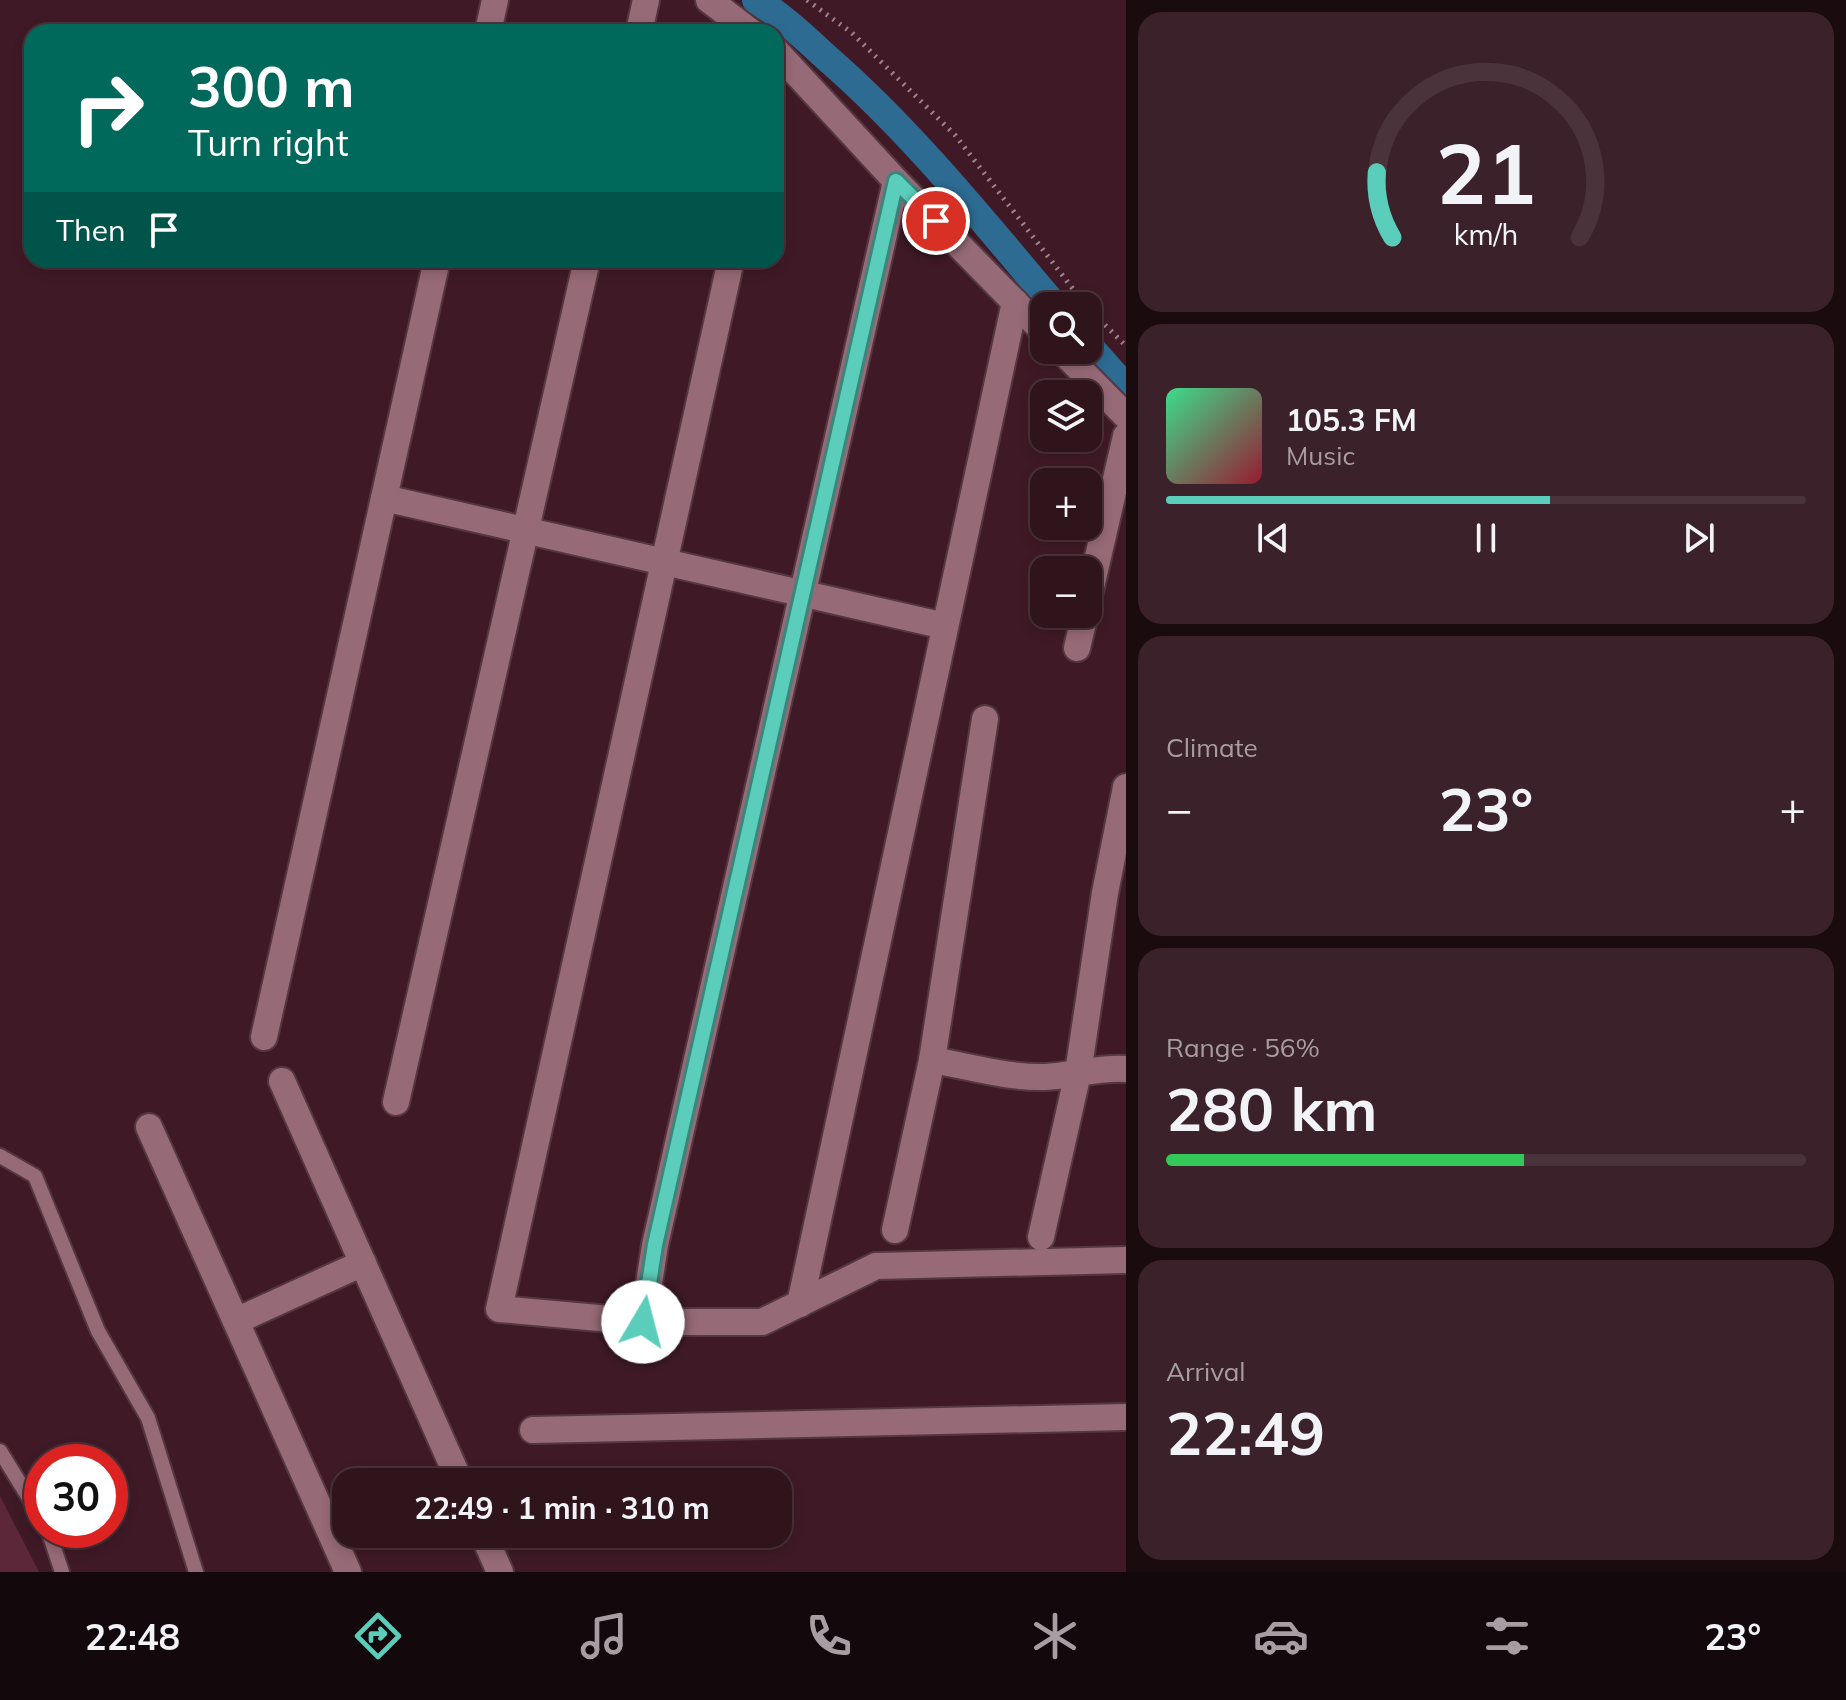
<!DOCTYPE html>
<html lang="en">
<head>
<meta charset="utf-8">
<style>
  :root { --surface:#2f141c; --page:#3b2129; --text:#f1f3f6; --muted:#a79ea3; --line:#4a333b; --accent:#5bcebb }
  body { margin:0; font-family:Mulish,sans-serif; background:var(--page); color:var(--text); height:100vh; display:flex; flex-direction:column; font-size:30px; white-space:nowrap }
  * { box-sizing:border-box; margin:0 }
  p { font-size:26px; color:var(--muted) }
  .icon { flex:none; width:44px; height:44px; fill:none; stroke:currentColor; stroke-width:2; stroke-linecap:round; stroke-linejoin:round }
  .map { position:relative; flex:1; overflow:hidden }
  .details { display:flex; flex-direction:column; gap:12px; padding:12px; background:#1a0b0f; width:720px }
  .details>* { flex:none }
  .guide { position:absolute; left:24px; top:24px; width:760px; height:244px; border-radius:24px; box-shadow:0 4px 12px #0003,0 0 0 2px var(--line); background:#00695c; color:#fff; overflow:hidden }
  .fabs { position:absolute; left:1030px; top:292px; display:grid; gap:16px }
  .fabs a { display:grid; place-items:center; width:72px; height:72px; border-radius:16px; background:var(--surface); box-shadow:0 4px 12px #0003,0 0 0 2px var(--line); font-size:40px }
  .speed { position:absolute; left:24px; top:1444px; display:flex; gap:16px; font-size:40px; font-weight:700; text-align:center }
  .speed>* { display:grid; place-content:center; width:104px; height:104px; border-radius:50%; background:var(--surface); box-shadow:0 4px 12px #0003,0 0 0 2px var(--line); line-height:1 }
  .speed .limit { border:12px solid #d22; background:#fff; color:#111 }
  .pin { position:absolute; display:grid; place-items:center; width:68px; height:68px; color:#fff; margin:-34px; border:4px solid #fff; border-radius:50%; box-shadow:0 2px 8px #0007 }
  .me { position:absolute; width:88px; margin:-44px; rotate:8deg; stroke-linejoin:round; filter:drop-shadow(0 0 6px #0008) }
  .turn { display:flex; align-items:center; gap:28px; height:168px; padding:0 32px; font-size:36px }
  .turn .icon { width:104px; height:104px; stroke-width:2.5 }
  .turn b { display:block; font-size:56px; line-height:68px }
  .then { display:flex; align-items:center; height:76px; padding:0 32px; background:#0003; gap:16px; font-size:30px }
  .big { font-size:60px; font-weight:700; line-height:1.1 }
  .details .card { flex:1; display:flex; flex-direction:column; justify-content:center; gap:12px; min-width:0; padding:0 28px; border-radius:24px; background:var(--page) }
  .details .dial { align-items:center; gap:0 }
  .dial svg { height:208px; overflow:visible; fill:none; stroke:var(--line); stroke-width:7; stroke-linecap:round; text-anchor:middle }
  .dial text { fill:var(--text); stroke:none }
  .song { display:flex; align-items:center; gap:24px }
  .cover { width:96px; height:96px; border-radius:12px; background:linear-gradient(135deg,hsl(150 70% 55%),hsl(350 70% 35%)) }
  .played { height:8px; border-radius:4px; background:linear-gradient(90deg,var(--accent) 60%,var(--line) 60%) }
  .keys { display:flex; justify-content:space-around; direction:ltr }
  .heat { display:flex; justify-content:space-between; align-items:center; font-size:44px; direction:ltr }
  .charge { height:12px; border-radius:6px; background:linear-gradient(90deg,#34c759 56%,var(--line) 0) }
  .trip { position:absolute; left:332px; top:1468px; width:460px; height:80px; border-radius:24px; background:var(--surface); box-shadow:0 4px 12px #0003,0 0 0 2px var(--line); font-weight:700; line-height:80px; text-align:center }
  .dock { display:flex; height:128px; justify-content:space-around; align-items:center; background:#13080b; color:var(--muted) }
  .dock .icon { width:56px; height:56px }
  .dock .selected { color:var(--accent) }
  .dock b { font-size:36px; color:var(--text) }
  main { display:flex; flex:1; min-height:0 }
  .map>svg:first-child { display:block }
</style>
</head>
<body>
<main>
<div class="map">
<svg width="1126" height="1572" viewBox="0 0 1126 1572">
  <rect width="100%" height="100%" fill="#3f1a26"/>
  <path fill="#5c2839" d="M0 1496 39 1572H0Z"/>
  <g fill="none" stroke-linecap="round" stroke-linejoin="round">
    <g stroke="#2d6b93" stroke-width="28">
      <path d="M756 0C782 16 804 37 827 58 912 132 983 221 1055 306"/>
      <path d="M1088 345 1126 388"/>
    </g>
    <defs>
      <g id="service">
        <path d="M0 1156 35 1176 98 1331 148 1418 196 1572"/>
        <path d="M0 1451 42 1519"/>
        <path d="M48 1530 62 1572"/>
      </g>
      <g id="minor">
        <path d="M709 0 751 32"/>
        <path d="M488 32 495 0"/>
        <path d="M639 32 646 0"/>
        <path d="M776 51 896 181 1044 332"/>
        <path d="M896 181 655 1245 643 1322H762L876 1266 1126 1260"/>
        <path d="M1061 350 1126 416"/>
        <path d="M384 498 945 626"/>
        <path d="M1088 600 1126 436"/>
        <path d="M1077 648 1085 614"/>
        <path d="M264 1037 437 260"/>
        <path d="M932 1060C968 1066 1007 1078 1045 1077 1072 1076 1098 1067 1126 1069"/>
        <path d="M282 1081 460 1482"/>
        <path d="M396 1102 587 260"/>
        <path d="M149 1127 348 1572"/>
        <path d="M895 1230 932 1060 985 719"/>
        <path d="M1041 1237 1078 1073 1105 893 1126 787"/>
        <path d="M800 1304 1015 302"/>
        <path d="M236 1321 363 1263"/>
        <path d="M643 1322 499 1309 731 260"/>
        <path d="M533 1430 1126 1417"/>
        <path d="M483 1534 500 1572"/>
      </g>
    </defs>
    <use href="#service" stroke="#543741" stroke-width="18"/>
    <use href="#minor" stroke="#543741" stroke-width="30"/>
    <g stroke="#9c848c" stroke-width="5" stroke-dasharray="2 6" stroke-linecap="butt">
      <path d="M807 0 852 33 955 135 1086 306"/>
      <path d="M1088 308 1126 346"/>
    </g>
    <use href="#service" stroke="#966a76" stroke-width="14"/>
    <use href="#minor" stroke="#966a76" stroke-width="26"/>
  </g>
  <g fill="none" stroke-linecap="round" stroke-linejoin="round">
    <defs>
      <path id="route" d="M643 1322 655 1245 896 181 936 221"/>
    </defs>
    <use href="#route" stroke="#3b867a" stroke-width="20"/>
    <use href="#route" stroke="#5bcebb" stroke-width="14"/>
  </g>
</svg>
<div class="fabs">
<a><svg class="icon" aria-label="search" viewBox="0 0 24 24"><circle cx="10" cy="10" r="6"/><path d="M15 15l6 6"/></svg></a>
<a><svg class="icon" aria-label="layers" viewBox="0 0 24 24"><path d="M12 4l9 5-9 5-9-5zM3 14l9 5 9-5"/></svg></a>
<a>+</a>
<a>−</a>
</div>
<div class="speed"><div class="limit">30</div></div>
<div class="pin" style="left:936px;top:221px;background:#d93025"><svg class="icon" aria-label="arrive" viewBox="0 0 24 24"><path d="M6 21V4h12l-3 4 3 4H6"/></svg></div>
<svg class="me" style="left:643px;top:1322px" viewBox="-20 -20 40 40"><circle r="19" fill="#fff"/><path d="M0-13L10 11 0 6-10 11z" fill="#5bcebb"/></svg>
<div class="trip">22:49 · 1 min · 310 m</div>
<div class="guide">
<div class="turn"><svg class="icon" aria-label="right" viewBox="0 0 24 24"><path d="M7 20v-9h11M14 6l5 5-5 5"/></svg><div><b>300 m</b>Turn right</div></div>
<div class="then">Then<svg class="icon" aria-label="arrive" viewBox="0 0 24 24"><path d="M6 21V4h12l-3 4 3 4H6"/></svg></div>
</div>
</div>
<section class="details">
<div class="card dial"><svg viewBox="0 0 100 80">
<path d="M14 69A42 42 0 1 1 86 69"/>
<path d="M14 69A42 42 0 0 1 8 44" stroke="#5bcebb"/>
<text x="50" y="56" font-size="32" font-weight="700">21</text>
<text x="50" y="72" font-size="11">km/h</text>
</svg></div>
<div class="card">
<div class="song"><i class="cover"></i><div><b>105.3 FM</b><p>Music</p></div></div>
<div class="played"></div>
<div class="keys"><svg class="icon" aria-label="previous" viewBox="0 0 24 24"><path d="M18 5L8 12l10 7zM5 5v14"/></svg><svg class="icon" aria-label="pause" viewBox="0 0 24 24"><path d="M8 5v14M16 5v14"/></svg><svg class="icon" aria-label="next" viewBox="0 0 24 24"><path d="M6 5l10 7-10 7zM19 5v14"/></svg></div>
</div>
<div class="card"><p>Climate</p>
<div class="heat"><a>−</a><b class="big">23°</b><a>+</a></div>
</div>
<div class="card"><p>Range · 56%</p><b class="big">280 km</b><div class="charge"></div></div>
<div class="card"><p>Arrival</p><b class="big">22:49</b></div>
</section>
</main>
<nav class="dock">
<b>22:48</b>
<svg class="icon selected" aria-label="directions" viewBox="0 0 24 24"><path d="M12 3l9 9-9 9-9-9zM9 14v-3h6M13 9l2 2-2 2"/></svg>
<svg class="icon" aria-label="music" viewBox="0 0 24 24"><path d="M9 18V5l10-2v13"/><circle cx="6" cy="18" r="3"/><circle cx="16" cy="16" r="3"/></svg>
<svg class="icon" aria-label="phone" viewBox="0 0 24 24"><path d="M5 4h4l2 5-3 2q2 4 5 5l2-3 5 2v4C11 20 4 13 5 4z"/></svg>
<svg class="icon" aria-label="climate" viewBox="0 0 24 24"><path d="M12 3v18M4 7l16 10M4 17L20 7"/></svg>
<svg class="icon" aria-label="car" viewBox="0 0 24 24"><path d="M5 17H2v-5l4-1 3-4h7l3 4 3 1v5h-3M9 17h6M6 11h13"/><circle cx="7" cy="17" r="2"/><circle cx="17" cy="17" r="2"/></svg>
<svg class="icon" aria-label="filters" viewBox="0 0 24 24"><path d="M4 7h16M4 17h16"/><circle cx="9" cy="7" r="2"/><circle cx="15" cy="17" r="2"/></svg>
<b>23°</b>
</nav>
</body>
</html>
